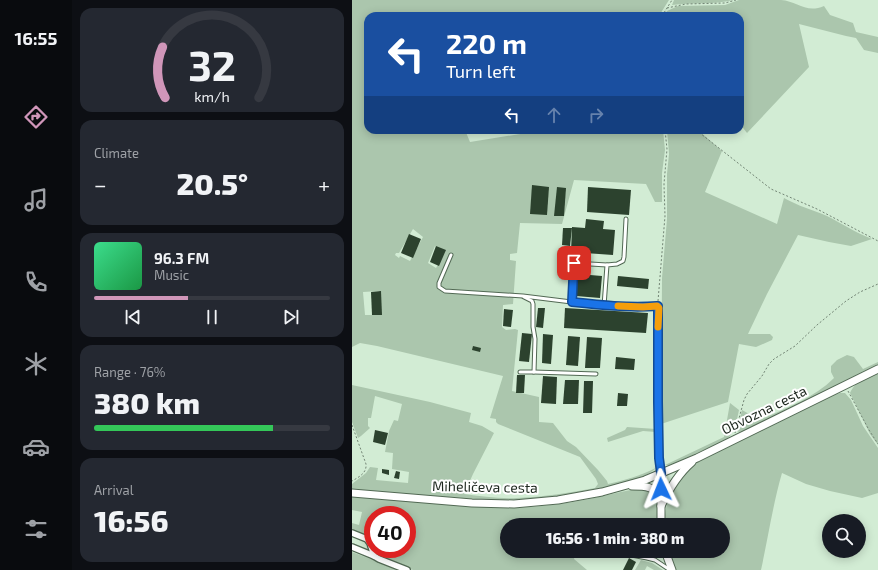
<!DOCTYPE html>
<html lang="en">
<head>
<meta charset="utf-8">
<style>
  :root { --surface:#171b24; --page:#242831; --text:#f1f3f6; --muted:#9ea1a6; --line:#363941; --accent:#d096b9 }
  body { margin:0; font-family:"Exo 2",sans-serif; background:var(--page); color:var(--text); height:100vh; display:flex; flex-direction:column; font-size:15px; white-space:nowrap }
  * { box-sizing:border-box; margin:0 }
  p { font-size:13px; color:var(--muted) }
  .icon { flex:none; width:22px; height:22px; fill:none; stroke:currentColor; stroke-width:2; stroke-linecap:round; stroke-linejoin:round }
  .map { position:relative; flex:1; overflow:hidden }
  .drawer { display:flex; flex-direction:column; gap:8px; padding:8px; background:#0d0f14; width:280px }
  .drawer>* { flex:none }
  .banner { position:absolute; left:12px; top:12px; width:380px; height:122px; border-radius:12px; box-shadow:0 2px 10px #0003; background:#1a4fa0; color:#fff; overflow:hidden }
  .fabs { position:absolute; left:470px; top:514px; display:grid; gap:8px }
  .fabs a { display:grid; place-items:center; width:44px; height:44px; border-radius:50%; background:var(--surface); box-shadow:0 2px 10px #0003; font-size:20px }
  .speed { position:absolute; left:12px; top:506px; display:flex; gap:8px; font-size:20px; font-weight:700; text-align:center }
  .speed>* { display:grid; place-content:center; width:52px; height:52px; border-radius:50%; background:var(--surface); box-shadow:0 2px 10px #0003; line-height:1 }
  .speed .limit { border:6px solid #d22; background:#fff; color:#111 }
  .pin { position:absolute; display:grid; place-items:center; width:34px; height:34px; color:#fff; margin:-17px; border-radius:8px; box-shadow:0 2px 6px #0006 }
  .me { position:absolute; width:44px; margin:-22px; rotate:358deg; stroke-linejoin:round; filter:drop-shadow(0 0 3px #0008) }
  .turn { display:flex; align-items:center; gap:14px; height:84px; padding:0 16px; font-size:18px }
  .turn .icon { width:52px; height:52px; stroke-width:2.5 }
  .turn b { display:block; font-size:28px; line-height:34px }
  .lanes { display:flex; align-items:center; height:38px; padding:0 16px; background:#0003; justify-content:center; gap:20px; direction:ltr }
  .lanes .off { opacity:.35 }
  .big { font-size:30px; font-weight:800; line-height:1.1 }
  .drawer .tile { flex:1; display:flex; flex-direction:column; justify-content:center; gap:6px; min-width:0; padding:0 14px; border-radius:12px; background:var(--page) }
  .drawer .dial { align-items:center; gap:0 }
  .dial svg { height:104px; overflow:visible; fill:none; stroke:var(--line); stroke-width:7; stroke-linecap:round; text-anchor:middle }
  .dial text { fill:var(--text); stroke:none }
  .song { display:flex; align-items:center; gap:12px }
  .cover { width:48px; height:48px; border-radius:6px; background:linear-gradient(135deg,hsl(150 70% 55%),hsl(140 70% 35%)) }
  .played { height:4px; border-radius:2px; background:linear-gradient(90deg,var(--accent) 40%,var(--line) 40%) }
  .keys { display:flex; justify-content:space-around; direction:ltr }
  .heat { display:flex; justify-content:space-between; align-items:center; font-size:22px; direction:ltr }
  .charge { height:6px; border-radius:3px; background:linear-gradient(90deg,#34c759 76%,var(--line) 0) }
  .trip { position:absolute; left:148px; top:518px; width:230px; height:40px; border-radius:20px; background:var(--surface); box-shadow:0 2px 10px #0003; font-weight:800; line-height:40px; text-align:center }
  main { display:flex; flex:1; min-height:0 }
  .tabs { display:flex; flex-direction:column; width:72px; justify-content:space-around; align-items:center; background:#090b0e; color:var(--muted) }
  .tabs .icon { width:28px; height:28px }
  .tabs .selected { color:var(--accent) }
  .tabs b { font-size:18px; color:var(--text) }
  .map>svg:first-child { display:block }
</style>
</head>
<body>
<main>
<nav class="tabs">
<b>16:55</b>
<svg class="icon selected" aria-label="directions" viewBox="0 0 24 24"><path d="M12 3l9 9-9 9-9-9zM9 14v-3h6M13 9l2 2-2 2"/></svg>
<svg class="icon" aria-label="music" viewBox="0 0 24 24"><path d="M9 18V5l10-2v13"/><circle cx="6" cy="18" r="3"/><circle cx="16" cy="16" r="3"/></svg>
<svg class="icon" aria-label="phone" viewBox="0 0 24 24"><path d="M5 4h4l2 5-3 2q2 4 5 5l2-3 5 2v4C11 20 4 13 5 4z"/></svg>
<svg class="icon" aria-label="climate" viewBox="0 0 24 24"><path d="M12 3v18M4 7l16 10M4 17L20 7"/></svg>
<svg class="icon" aria-label="car" viewBox="0 0 24 24"><path d="M5 17H2v-5l4-1 3-4h7l3 4 3 1v5h-3M9 17h6M6 11h13"/><circle cx="7" cy="17" r="2"/><circle cx="17" cy="17" r="2"/></svg>
<svg class="icon" aria-label="filters" viewBox="0 0 24 24"><path d="M4 7h16M4 17h16"/><circle cx="9" cy="7" r="2"/><circle cx="15" cy="17" r="2"/></svg>
</nav>
<section class="drawer">
<div class="tile dial"><svg viewBox="0 0 100 80">
<path d="M14 69A42 42 0 1 1 86 69"/>
<path d="M14 69A42 42 0 0 1 12 30" stroke="#d096b9"/>
<text x="50" y="56" font-size="32" font-weight="700">32</text>
<text x="50" y="72" font-size="11">km/h</text>
</svg></div>
<div class="tile"><p>Climate</p>
<div class="heat"><a>−</a><b class="big">20.5°</b><a>+</a></div>
</div>
<div class="tile">
<div class="song"><i class="cover"></i><div><b>96.3 FM</b><p>Music</p></div></div>
<div class="played"></div>
<div class="keys"><svg class="icon" aria-label="previous" viewBox="0 0 24 24"><path d="M18 5L8 12l10 7zM5 5v14"/></svg><svg class="icon" aria-label="pause" viewBox="0 0 24 24"><path d="M8 5v14M16 5v14"/></svg><svg class="icon" aria-label="next" viewBox="0 0 24 24"><path d="M6 5l10 7-10 7zM19 5v14"/></svg></div>
</div>
<div class="tile"><p>Range · 76%</p><b class="big">380 km</b><div class="charge"></div></div>
<div class="tile"><p>Arrival</p><b class="big">16:56</b></div>
</section>
<div class="map">
<svg width="526" height="570" viewBox="0 0 526 570">
  <rect width="100%" height="100%" fill="#d2ecd4"/>
  <g fill="#abc6ad" fill-rule="evenodd">
    <path d="M0 0H317L310 11 308 16H16V130H113L118 142 193 130H311L313 150 310 173V202H303L294 184 222 180 210 224 168 223 165 253 158 254V260L164 261 161 304 151 305 150 327 154 330 163 329 166 330 160 391 187 397V422L201 423 215 441 224 447 246 470 255 481 256 484C273 480 288 476 304 468 296 476 282 479 271 483 234 495 190 501 151 501 133 500 115 498 97 497 64 495 32 493 0 490V484L14 473 18 467 26 468 24 480 56 483 57 472 40 469 41 453 33 452 37 431 42 420 46 421 50 404 23 396 19 418H16V426L18 428 9 436 6 438 0 422V385L78 402 119 413 117 422 130 426 142 433 121 474 112 494C129 496 147 499 165 498 191 497 217 493 243 488L246 484 244 479 228 457 146 424 144 422V419L138 418 151 376 25 346 8 343 0 347ZM61 229 71 237 58 261 48 256 47 258 43 255 44 253H47ZM83 246 93 252 84 268 76 263ZM27 291 28 315H13L11 292Z"/>
    <path d="M322 0H381C361 5 340 2 320 5Z"/>
    <path d="M387 0C400 0 415 0 429 0 445 1 454 14 472 6L478 15 501 23 504 32 526 37V53L512 50 504 38 494 36 447 24 457 67 395 133 388 124V16H312L315 11 326 6 373 5Z"/>
    <path d="M315 130H327L328 133 333 132V130H346L370 151 353 192 425 224 432 198C446 206 461 210 475 216 491 224 504 233 520 239L499 246 477 242 446 235 415 294 396 334H418L421 337 420 340 404 347 387 344 376 402 309 424 310 278 315 219V174L317 154Z"/>
    <path d="M495 355 502 357 511 369 526 362V366L391 431 387 432 385 431 390 410 408 420C434 408 462 398 482 378L479 372V366L485 360Z"/>
    <path d="M526 373V445L518 434 498 393C504 380 514 379 526 373Z"/>
    <path d="M488 393H493L499 400 511 426 526 448V493L510 498 478 491 454 484 430 473C421 504 416 538 409 570H322L316 551H371V525H312C313 512 315 497 322 486 325 482 329 478 333 474 339 468 344 463 351 458L480 395Z"/>
    <path d="M378 403 387 410C384 423 384 431 374 440L325 462 317 465H313L372 437Z"/>
    <path d="M275 427 304 429V432L291 431 256 442 255 438 273 430Z"/>
    <path d="M283 489C310 488 305 505 306 525H155V551H224L222 559 235 570H61L26 556 24 553 23 549H55V515H42V514L23 511V515H21V544C15 534 10 534 0 531V523L7 525 10 512 0 510V497L146 508C166 508 187 507 207 504 233 501 258 494 283 489Z"/>
    <path d="M0 552 37 566 44 570H0Z"/>
    <path d="M289 560 300 563 311 570H302L295 566 293 570H283Z"/>
  </g>
  <g fill="#2c422e">
    <path d="M180 185 197 187 195 215 178 214Z"/>
    <path d="M205 187 214 188 212 216H202Z"/>
    <path d="M236 187 279 190 277 215 235 212Z"/>
    <path d="M234 219 252 221 251 229 263 230 261 255 219 252 220 227 233 228Z"/>
    <path d="M211 228H220L218 246 210 245Z"/>
    <path d="M57 234 69 239 61 258 49 253Z"/>
    <path d="M84 246 94 250 87 266 78 262Z"/>
    <path d="M226 274 250 276 248 298 224 296Z"/>
    <path d="M266 276 297 279 296 289 265 286Z"/>
    <path d="M29 291 30 315H20L19 292Z"/>
    <path d="M186 308H193L191 328 184 327Z"/>
    <path d="M213 308 296 313 294 333 212 328Z"/>
    <path d="M152 309 161 310 159 327 151 326Z"/>
    <path d="M170 333 180 334 177 362 167 361Z"/>
    <path d="M191 334 201 335 199 364 190 363Z"/>
    <path d="M216 336 228 337 226 366 214 365Z"/>
    <path d="M235 337 250 338 248 368H233Z"/>
    <path d="M121 346 129 348 128 352 120 350Z"/>
    <path d="M264 357 283 359 282 370 263 369Z"/>
    <path d="M165 375H173L172 393H164Z"/>
    <path d="M191 376 205 377 204 404 189 403Z"/>
    <path d="M213 380H227L226 404H211Z"/>
    <path d="M232 381H241L240 413H231Z"/>
    <path d="M266 393 276 394 275 406H265Z"/>
    <path d="M23 430 36 433 33 445 21 442Z"/>
    <path d="M30 469 37 470V475L30 473Z"/>
    <path d="M44 471 48 472 47 479 42 478Z"/>
    <path d="M281 551H293L291 556Z"/>
    <path d="M277 558 284 562 280 570H271Z"/>
  </g>
  <g fill="none" stroke-linecap="round" stroke-linejoin="round">
    <defs>
      <g id="service">
        <path d="M99 255 87 283V287L93 291 171 296 252 306 291 307 305 306"/>
        <path d="M220 302 222 263 255 265"/>
        <path d="M252 306 255 265 265 264 271 261 272 257 274 219"/>
        <path d="M168 372H182L183 339 181 327V304L180 301 172 297"/>
        <path d="M182 372 244 374"/>
        <path d="M263 551 269 553 295 558 303 560 318 570"/>
        <path d="M297 557 305 555 309 551"/>
      </g>
      <g id="minor">
        <path d="M305 306 307 308 306 402 307 458 309 473"/>
        <path d="M0 533 15 539 18 543 22 556 27 559 55 570"/>
        <path d="M0 547 22 556"/>
      </g>
      <g id="tertiary">
        <path d="M309 473V525"/>
        <path d="M280 486C294 486 302 486 309 499"/>
        <path d="M0 493 120 503 162 504 206 500 250 492 293 480 345 458 526 369"/>
        <path d="M309 506C317 489 326 474 340 462"/>
        <path d="M313 551 320 570"/>
      </g>
    </defs>
    <use href="#service" stroke="#526954" stroke-width="5"/>
    <use href="#minor" stroke="#526954" stroke-width="8"/>
    <use href="#tertiary" stroke="#526954" stroke-width="9"/>
    <g stroke="#728474" stroke-width="1" stroke-dasharray="2 2" stroke-linecap="butt">
      <path d="M315 8 334 4 373 3 384 0"/>
      <path d="M310 16 320 0"/>
      <path d="M344 130 419 189 465 209 526 241"/>
      <path d="M306 301 313 216 312 184 315 149 313 130"/>
      <path d="M496 391 517 430 526 444"/>
      <path d="M0 425 14 464C15 473 7 477 0 481"/>
      <path d="M383 433 392 400 395 394 410 376 417 364 422 359 443 346 465 325 494 301 508 292 526 284"/>
    </g>
    <use href="#service" stroke="#fff" stroke-width="3"/>
    <use href="#minor" stroke="#fff" stroke-width="5.5"/>
    <use href="#tertiary" stroke="#fff" stroke-width="7"/>
  </g>
  <g fill="none" stroke-linecap="round" stroke-linejoin="round">
    <defs>
      <path id="route" d="M222 263 220 302C248 305 276 308 305 306H306V402L307 458 309 473V489"/>
    </defs>
    <use href="#route" stroke="#114b97" stroke-width="10"/>
    <use href="#route" stroke="#1a73e8" stroke-width="7"/>
    <path stroke="#f59e0b" stroke-width="7" d="M266 306 291 307 305 306 307 308 306 327"/>
  </g>
  <g text-anchor="middle" stroke-width="4" stroke-linejoin="round" paint-order="stroke">
    <g font-size="14" fill="#1e281f" stroke="#fff">
      <text transform="translate(412 410) rotate(-26)" y="5">Obvozna cesta</text>
      <text transform="translate(133 487) rotate(1)" y="5">Miheličeva cesta</text>
    </g>
  </g>
</svg>
<div class="fabs">
<a><svg class="icon" aria-label="search" viewBox="0 0 24 24"><circle cx="10" cy="10" r="6"/><path d="M15 15l6 6"/></svg></a>
</div>
<div class="speed"><div class="limit">40</div></div>
<div class="pin" style="left:222px;top:263px;background:#d93025"><svg class="icon" aria-label="arrive" viewBox="0 0 24 24"><path d="M6 21V4h12l-3 4 3 4H6"/></svg></div>
<svg class="me" style="left:309px;top:489px" viewBox="-20 -20 40 40"><path d="M0-17L14 15 0 8-14 15z" fill="#1a73e8" stroke="#fff" stroke-width="4"/></svg>
<div class="trip">16:56 · 1 min · 380 m</div>
<div class="banner">
<div class="turn"><svg class="icon" aria-label="left" viewBox="0 0 24 24"><path d="M17 20v-9H6M10 6l-5 5 5 5"/></svg><div><b>220 m</b>Turn left</div></div>
<div class="lanes"><svg class="icon" aria-label="left" viewBox="0 0 24 24"><path d="M17 20v-9H6M10 6l-5 5 5 5"/></svg><svg class="icon off" aria-label="ahead" viewBox="0 0 24 24"><path d="M12 20V5M6 11l6-6 6 6"/></svg><svg class="icon off" aria-label="right" viewBox="0 0 24 24"><path d="M7 20v-9h11M14 6l5 5-5 5"/></svg></div>
</div>
</div>
</main>
</body>
</html>
